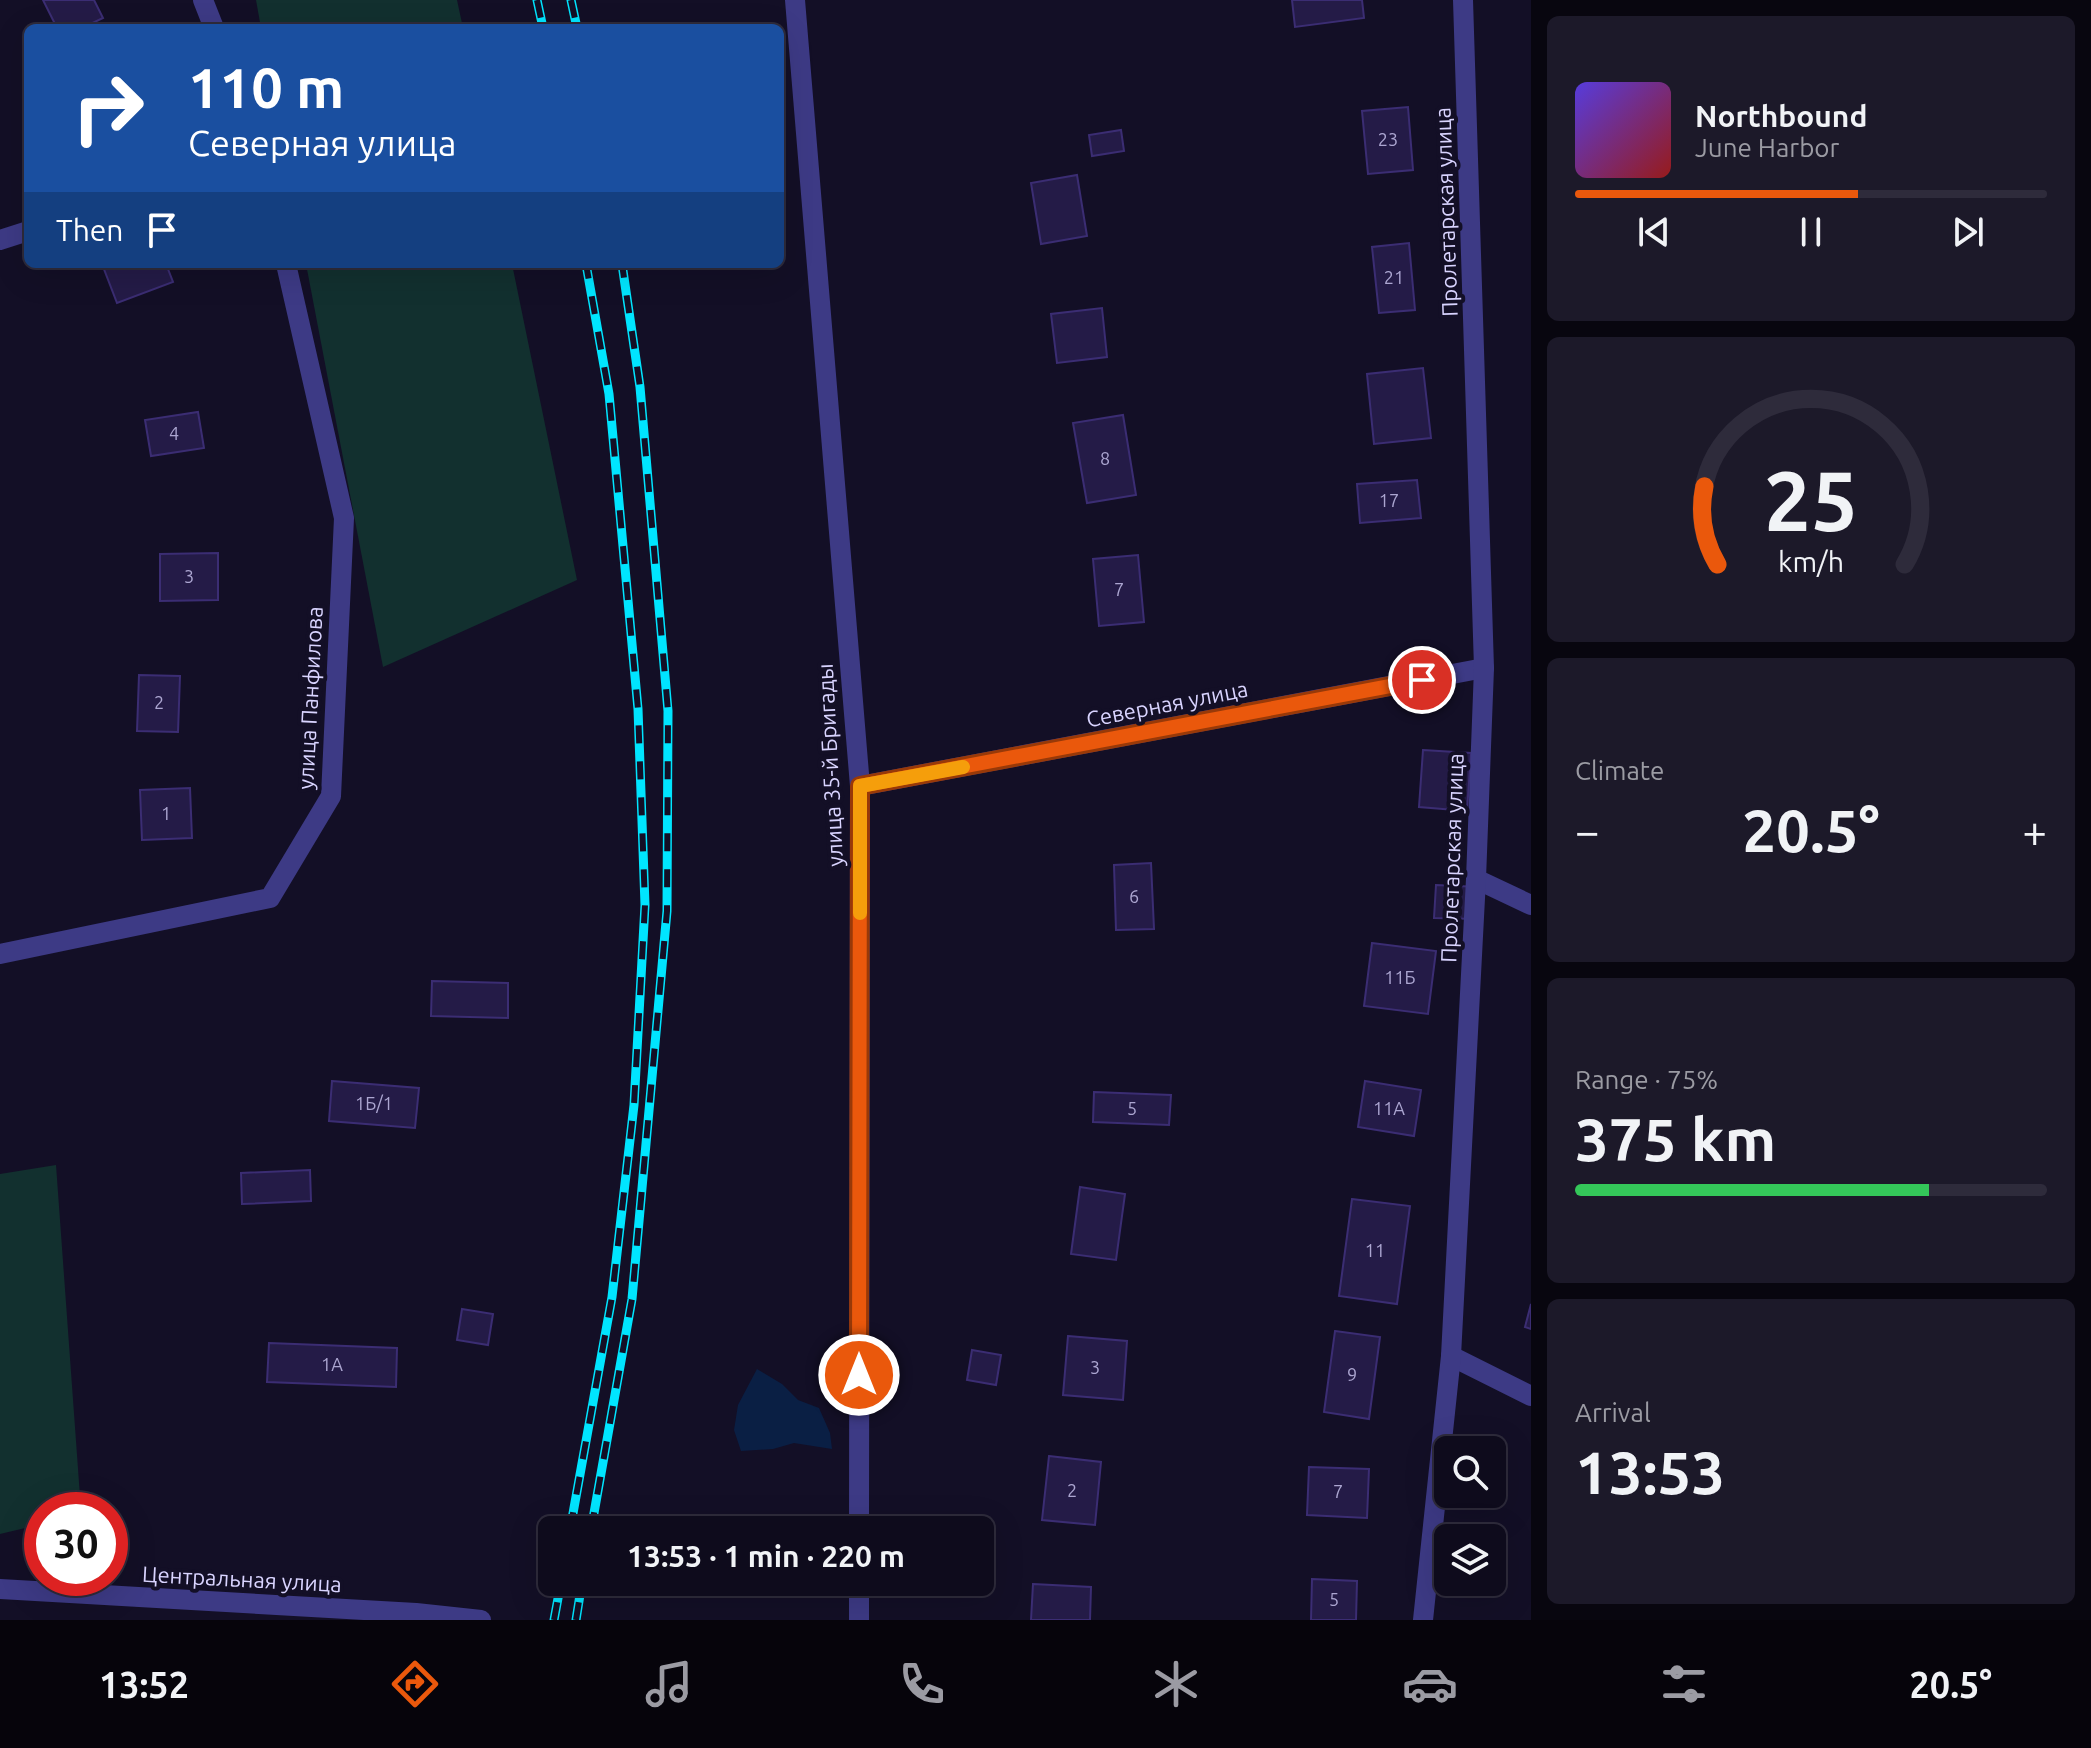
<!DOCTYPE html>
<html lang="en">
<head>
<meta charset="utf-8">
<style>
  :root { --surface:#0e0b1c; --page:#1c1929; --text:#f1f3f6; --muted:#9b9ba3; --line:#2e2b3b; --accent:#ea580c }
  body { margin:0; font-family:Ubuntu,sans-serif; background:var(--page); color:var(--text); height:100vh; display:flex; flex-direction:column; font-size:30px; white-space:nowrap }
  * { box-sizing:border-box; margin:0 }
  p { font-size:26px; color:var(--muted) }
  .icon { flex:none; width:44px; height:44px; fill:none; stroke:currentColor; stroke-width:2; stroke-linecap:round; stroke-linejoin:round }
  .map { position:relative; flex:1; overflow:hidden }
  .drawer { display:flex; flex-direction:column; gap:16px; padding:16px; background:#08060f; width:560px }
  .drawer>* { flex:none }
  .top-card { position:absolute; left:24px; top:24px; width:760px; height:244px; border-radius:12px; box-shadow:0 8px 32px #0002,0 0 0 2px var(--line); background:#1a4fa0; color:#fff; overflow:hidden }
  .controls { position:absolute; left:1434px; top:1436px; display:grid; gap:16px }
  .controls a { display:grid; place-items:center; width:72px; height:72px; border-radius:12px; background:var(--surface); box-shadow:0 8px 32px #0002,0 0 0 2px var(--line); font-size:40px }
  .speed { position:absolute; left:24px; top:1492px; display:flex; gap:16px; font-size:40px; font-weight:700; text-align:center }
  .speed>* { display:grid; place-content:center; width:104px; height:104px; border-radius:50%; background:var(--surface); box-shadow:0 8px 32px #0002,0 0 0 2px var(--line); line-height:1 }
  .speed .limit { border:12px solid #d22; background:#fff; color:#111 }
  .pin { position:absolute; display:grid; place-items:center; width:68px; height:68px; color:#fff; margin:-34px; border:4px solid #fff; border-radius:50%; box-shadow:0 2px 8px #0007 }
  .me { position:absolute; width:88px; margin:-44px; rotate:0deg; stroke-linejoin:round; filter:drop-shadow(0 0 6px #0008) }
  .turn { display:flex; align-items:center; gap:28px; height:168px; padding:0 32px; font-size:36px }
  .turn .icon { width:104px; height:104px; stroke-width:2.5 }
  .turn b { display:block; font-size:56px; line-height:68px }
  .then { display:flex; align-items:center; height:76px; padding:0 32px; background:#0003; gap:16px; font-size:30px }
  .big { font-size:60px; font-weight:700; line-height:1.1 }
  .drawer .card { flex:1; display:flex; flex-direction:column; justify-content:center; gap:12px; min-width:0; padding:0 28px; border-radius:12px; background:var(--page) }
  .drawer .dial { align-items:center; gap:0 }
  .dial svg { height:208px; overflow:visible; fill:none; stroke:var(--line); stroke-width:7; stroke-linecap:round; text-anchor:middle }
  .dial text { fill:var(--text); stroke:none }
  .song { display:flex; align-items:center; gap:24px }
  .cover { width:96px; height:96px; border-radius:12px; background:linear-gradient(135deg,hsl(250 70% 55%),hsl(0 70% 35%)) }
  .played { height:8px; border-radius:4px; background:linear-gradient(90deg,var(--accent) 60%,var(--line) 60%) }
  .keys { display:flex; justify-content:space-around; direction:ltr }
  .heat { display:flex; justify-content:space-between; align-items:center; font-size:44px; direction:ltr }
  .charge { height:12px; border-radius:6px; background:linear-gradient(90deg,#34c759 75%,var(--line) 0) }
  .trip { position:absolute; left:538px; top:1516px; width:456px; height:80px; border-radius:12px; background:var(--surface); box-shadow:0 8px 32px #0002,0 0 0 2px var(--line); font-weight:700; line-height:80px; text-align:center }
  .tab-bar { display:flex; height:128px; justify-content:space-around; align-items:center; background:#06040b; color:var(--muted) }
  .tab-bar .icon { width:56px; height:56px }
  .tab-bar .current { color:var(--accent) }
  .tab-bar b { font-size:36px; color:var(--text) }
  main { display:flex; flex:1; min-height:0 }
  .map>svg:first-child { display:block }
</style>
</head>
<body>
<main>
<div class="map">
<svg width="1531" height="1620" viewBox="0 0 1531 1620">
  <rect width="100%" height="100%" fill="#130f26"/>
  <g fill="#12302f">
    <path d="M256 0H457L463 28H261Z"/>
    <path d="M306 264H512L577 580 383 667Z"/>
    <path d="M56 1165 81 1510H42V1524L0 1534V1174Z"/>
  </g>
  <path fill="#0a1f44" d="M757 1369 782 1384 798 1400 819 1408 830 1433 832 1449 794 1443 773 1449 741 1451 734 1430 738 1405Z"/>
  <g fill="#241b47" stroke="#3b2d73" stroke-width="2">
    <path d="M43 0H94L103 18 82 28H57Z"/>
    <path d="M1292 0H1362L1364 18 1295 27Z"/>
    <path d="M1408 107 1413 170 1368 174 1362 111Z"/>
    <path d="M1121 130 1124 151 1092 156 1089 135Z"/>
    <path d="M1077 175 1087 236 1041 244 1031 183Z"/>
    <path d="M1409 243 1415 310 1379 313 1372 247Z"/>
    <path d="M102 264H166L173 282 117 303Z"/>
    <path d="M1102 308 1107 357 1057 363 1051 314Z"/>
    <path d="M1423 368 1431 438 1374 444 1367 374Z"/>
    <path d="M198 412 204 448 151 456 145 420Z"/>
    <path d="M1123 415 1136 495 1087 503 1073 423Z"/>
    <path d="M1417 480 1421 518 1360 523 1357 484Z"/>
    <path d="M218 553V600L160 601V554Z"/>
    <path d="M1138 555 1144 622 1099 626 1093 559Z"/>
    <path d="M139 675 180 676 178 732 137 731Z"/>
    <path d="M1423 750 1471 753 1467 811 1419 807Z"/>
    <path d="M190 788 192 838 142 840 140 790Z"/>
    <path d="M1151 863 1154 929 1116 930 1114 865Z"/>
    <path d="M1436 885 1479 887 1478 919 1434 918Z"/>
    <path d="M1372 943 1436 951 1428 1014 1364 1006Z"/>
    <path d="M432 981 508 983V1018L431 1016Z"/>
    <path d="M332 1081 419 1088 415 1128 329 1121Z"/>
    <path d="M1365 1081 1421 1090 1414 1136 1358 1127Z"/>
    <path d="M1094 1092 1171 1095 1169 1125 1093 1122Z"/>
    <path d="M310 1170 311 1201 242 1204 241 1173Z"/>
    <path d="M1080 1187 1125 1194 1116 1260 1071 1254Z"/>
    <path d="M1352 1199 1410 1206 1397 1304 1339 1296Z"/>
    <path d="M1531 1304V1329L1525 1327Z"/>
    <path d="M462 1309 493 1314 488 1345 457 1340Z"/>
    <path d="M1335 1331 1380 1337 1369 1419 1324 1412Z"/>
    <path d="M1068 1336 1127 1341 1123 1400 1063 1395Z"/>
    <path d="M269 1343 397 1348 396 1387 267 1382Z"/>
    <path d="M972 1350 1001 1355 996 1385 967 1380Z"/>
    <path d="M1049 1456 1101 1462 1095 1525 1042 1520Z"/>
    <path d="M1309 1467 1369 1469 1367 1518 1307 1515Z"/>
    <path d="M624 1520 655 1529 654 1530H621Z"/>
    <path d="M1312 1579 1357 1581 1356 1620H1311Z"/>
    <path d="M1033 1584 1091 1587 1090 1620H1031Z"/>
  </g>
  <g fill="none" stroke-linecap="round" stroke-linejoin="round">
    <g stroke="#3d3a85" stroke-width="20">
      <path d="M203 0 214 28"/>
      <path d="M795 0 860 786 859 1530"/>
      <path d="M0 240 28 231"/>
      <path d="M860 786 1484 668"/>
      <path d="M1476 879 1531 905"/>
      <path d="M0 954 270 898 331 796 344 518 286 264"/>
      <path d="M1451 1356 1531 1396"/>
      <path d="M0 1589 416 1613 481 1620"/>
      <path d="M859 1620V1582"/>
      <path d="M1423 1620 1451 1356 1476 879 1484 668 1463 0"/>
    </g>
    <defs>
      <g id="rail">
        <path d="M537 0 543 28"/>
        <path d="M571 0 577 28"/>
        <path d="M570 1530 612 1297 634 1105 645 905 638 709 609 394 586 264"/>
        <path d="M591 1530 632 1299 667 911 668 711 640 387 622 264"/>
        <path d="M554 1620 561 1582"/>
        <path d="M576 1620 582 1582"/>
      </g>
    </defs>
    <use href="#rail" stroke="#00e5ff" stroke-width="9"/>
    <use href="#rail" stroke="#130f26" stroke-width="6" stroke-dasharray="18" stroke-linecap="butt"/>
  </g>
  <g fill="none" stroke-linecap="round" stroke-linejoin="round">
    <defs>
      <path id="route" d="M859 1375 860 786 1422 680"/>
    </defs>
    <use href="#route" stroke="#983908" stroke-width="20"/>
    <use href="#route" stroke="#ea580c" stroke-width="14"/>
    <path stroke="#f59e0b" stroke-width="14" d="M860 913V786L963 767"/>
  </g>
  <g text-anchor="middle" stroke-width="8" stroke-linejoin="round" paint-order="stroke">
    <g font-size="18" fill="#aca6d1">
      <text x="1388" y="146">23</text>
      <text x="1394" y="284">21</text>
      <text x="174" y="440">4</text>
      <text x="1105" y="465">8</text>
      <text x="1389" y="507">17</text>
      <text x="189" y="583">3</text>
      <text x="1119" y="596">7</text>
      <text x="159" y="709">2</text>
      <text x="166" y="820">1</text>
      <text x="1134" y="903">6</text>
      <text x="1400" y="984">11Б</text>
      <text x="374" y="1110">1Б/1</text>
      <text x="1132" y="1115">5</text>
      <text x="1389" y="1115">11А</text>
      <text x="1375" y="1257">11</text>
      <text x="332" y="1371">1А</text>
      <text x="1095" y="1374">3</text>
      <text x="1352" y="1381">9</text>
      <text x="1072" y="1497">2</text>
      <text x="1338" y="1498">7</text>
      <text x="1334" y="1606">5</text>
    </g>
    <g font-size="22" fill="#d9d4ff" stroke="#130f26">
      <text transform="translate(1446 212) rotate(-92)" y="8">Пролетарская улица</text>
      <text transform="translate(310 698) rotate(-87)" y="8">улица Панфилова</text>
      <text transform="translate(1167 704) rotate(-11)" y="8">Северная улица</text>
      <text transform="translate(830 765) rotate(-93)" y="8">улица 35-й Бригады</text>
      <text transform="translate(1452 858) rotate(-88)" y="8">Пролетарская улица</text>
      <text transform="translate(242 1579) rotate(3)" y="8">Центральная улица</text>
    </g>
  </g>
</svg>
<div class="controls">
<a><svg class="icon" aria-label="search" viewBox="0 0 24 24"><circle cx="10" cy="10" r="6"/><path d="M15 15l6 6"/></svg></a>
<a><svg class="icon" aria-label="layers" viewBox="0 0 24 24"><path d="M12 4l9 5-9 5-9-5zM3 14l9 5 9-5"/></svg></a>
</div>
<div class="speed"><div class="limit">30</div></div>
<div class="pin" style="left:1422px;top:680px;background:#d93025"><svg class="icon" aria-label="arrive" viewBox="0 0 24 24"><path d="M6 21V4h12l-3 4 3 4H6"/></svg></div>
<svg class="me" style="left:859px;top:1375px" viewBox="-20 -20 40 40"><circle r="17" fill="#ea580c" stroke="#fff" stroke-width="3"/><path d="M0-11L8 9 0 5-8 9z" fill="#fff"/></svg>
<div class="trip">13:53 · 1 min · 220 m</div>
<div class="top-card">
<div class="turn"><svg class="icon" aria-label="right" viewBox="0 0 24 24"><path d="M7 20v-9h11M14 6l5 5-5 5"/></svg><div><b>110 m</b>Северная улица</div></div>
<div class="then">Then<svg class="icon" aria-label="arrive" viewBox="0 0 24 24"><path d="M6 21V4h12l-3 4 3 4H6"/></svg></div>
</div>
</div>
<section class="drawer">
<div class="card">
<div class="song"><i class="cover"></i><div><b>Northbound</b><p>June Harbor</p></div></div>
<div class="played"></div>
<div class="keys"><svg class="icon" aria-label="previous" viewBox="0 0 24 24"><path d="M18 5L8 12l10 7zM5 5v14"/></svg><svg class="icon" aria-label="pause" viewBox="0 0 24 24"><path d="M8 5v14M16 5v14"/></svg><svg class="icon" aria-label="next" viewBox="0 0 24 24"><path d="M6 5l10 7-10 7zM19 5v14"/></svg></div>
</div>
<div class="card dial"><svg viewBox="0 0 100 80">
<path d="M14 69A42 42 0 1 1 86 69"/>
<path d="M14 69A42 42 0 0 1 9 39" stroke="#ea580c"/>
<text x="50" y="56" font-size="32" font-weight="700">25</text>
<text x="50" y="72" font-size="11">km/h</text>
</svg></div>
<div class="card"><p>Climate</p>
<div class="heat"><a>−</a><b class="big">20.5°</b><a>+</a></div>
</div>
<div class="card"><p>Range · 75%</p><b class="big">375 km</b><div class="charge"></div></div>
<div class="card"><p>Arrival</p><b class="big">13:53</b></div>
</section>
</main>
<nav class="tab-bar">
<b>13:52</b>
<svg class="icon current" aria-label="directions" viewBox="0 0 24 24"><path d="M12 3l9 9-9 9-9-9zM9 14v-3h6M13 9l2 2-2 2"/></svg>
<svg class="icon" aria-label="music" viewBox="0 0 24 24"><path d="M9 18V5l10-2v13"/><circle cx="6" cy="18" r="3"/><circle cx="16" cy="16" r="3"/></svg>
<svg class="icon" aria-label="phone" viewBox="0 0 24 24"><path d="M5 4h4l2 5-3 2q2 4 5 5l2-3 5 2v4C11 20 4 13 5 4z"/></svg>
<svg class="icon" aria-label="climate" viewBox="0 0 24 24"><path d="M12 3v18M4 7l16 10M4 17L20 7"/></svg>
<svg class="icon" aria-label="car" viewBox="0 0 24 24"><path d="M5 17H2v-5l4-1 3-4h7l3 4 3 1v5h-3M9 17h6M6 11h13"/><circle cx="7" cy="17" r="2"/><circle cx="17" cy="17" r="2"/></svg>
<svg class="icon" aria-label="filters" viewBox="0 0 24 24"><path d="M4 7h16M4 17h16"/><circle cx="9" cy="7" r="2"/><circle cx="15" cy="17" r="2"/></svg>
<b>20.5°</b>
</nav>
</body>
</html>
